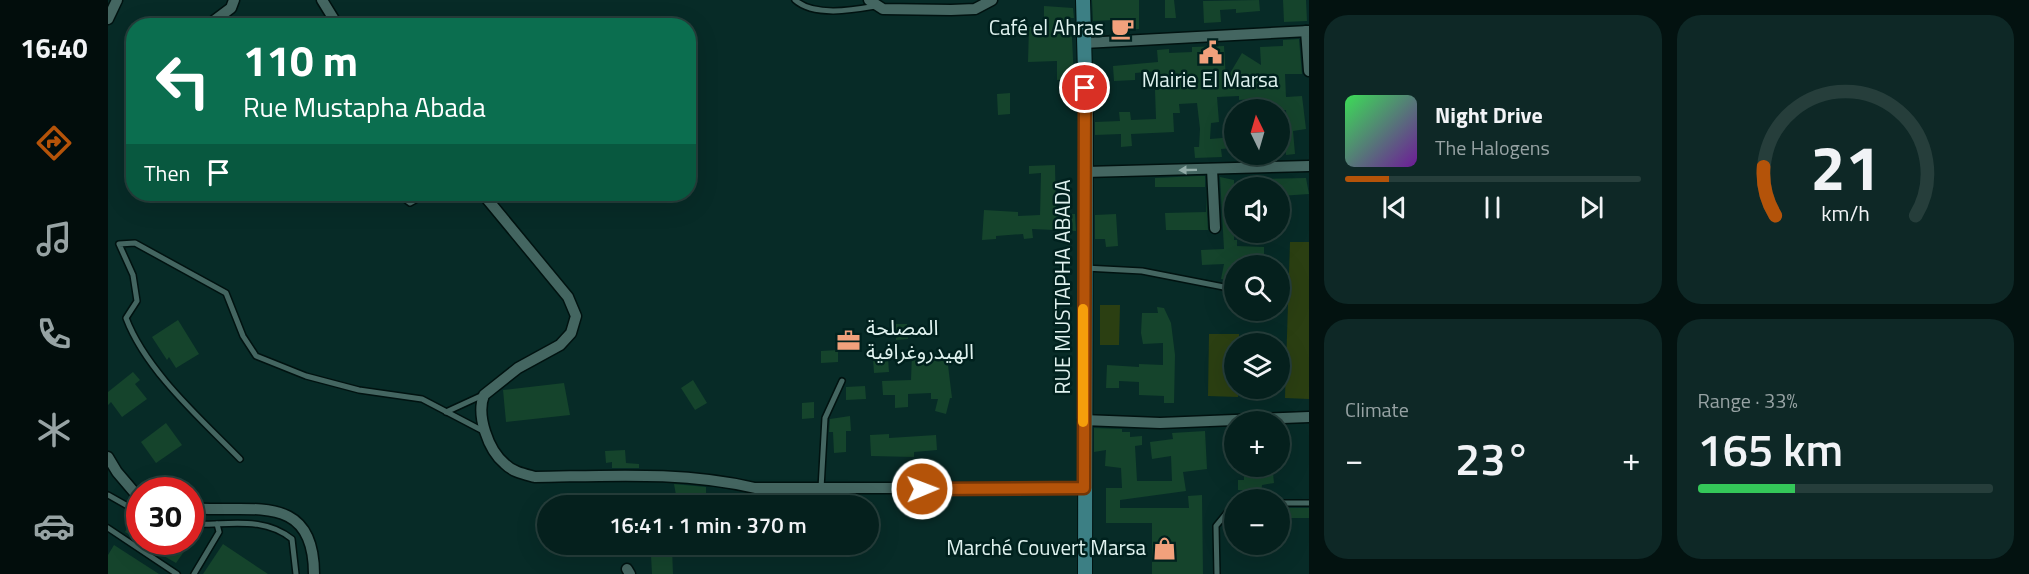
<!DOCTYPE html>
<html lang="en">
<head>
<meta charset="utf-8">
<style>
  :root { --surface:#05201d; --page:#0e2826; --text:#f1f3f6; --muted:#97a3a4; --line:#263e3b; --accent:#b45309 }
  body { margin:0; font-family:"Titillium Web","Noto Sans Arabic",sans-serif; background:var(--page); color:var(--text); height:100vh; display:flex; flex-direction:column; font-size:22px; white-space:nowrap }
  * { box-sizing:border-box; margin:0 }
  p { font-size:20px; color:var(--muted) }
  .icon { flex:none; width:33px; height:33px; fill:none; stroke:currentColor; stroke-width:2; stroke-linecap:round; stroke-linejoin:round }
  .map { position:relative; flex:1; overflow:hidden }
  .drawer { display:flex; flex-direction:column; gap:15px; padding:15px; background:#031210; width:720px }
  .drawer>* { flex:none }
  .banner { position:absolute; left:18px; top:18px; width:570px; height:183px; border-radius:24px; box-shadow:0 6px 24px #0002,0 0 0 2px var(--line); background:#0b6e4f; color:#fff; overflow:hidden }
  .needle { width:39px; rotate:355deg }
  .buttons { position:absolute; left:1116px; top:99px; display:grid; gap:12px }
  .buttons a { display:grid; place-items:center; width:66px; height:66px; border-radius:50%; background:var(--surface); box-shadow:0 6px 24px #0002,0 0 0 2px var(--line); font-size:30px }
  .speed { position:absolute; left:18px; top:477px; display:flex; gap:12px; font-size:30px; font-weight:700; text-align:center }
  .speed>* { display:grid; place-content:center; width:78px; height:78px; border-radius:50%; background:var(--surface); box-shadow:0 6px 24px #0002,0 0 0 2px var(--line); line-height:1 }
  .speed .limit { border:9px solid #d22; background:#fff; color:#111 }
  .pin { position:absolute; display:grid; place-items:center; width:51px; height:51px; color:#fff; margin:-26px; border:3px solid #fff; border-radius:50%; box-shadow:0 2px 6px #0007 }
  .me { position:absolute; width:66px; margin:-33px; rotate:89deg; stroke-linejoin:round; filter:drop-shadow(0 0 4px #0008) }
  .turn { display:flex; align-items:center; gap:21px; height:126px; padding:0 18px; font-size:27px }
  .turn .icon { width:78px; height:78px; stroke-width:2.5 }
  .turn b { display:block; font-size:42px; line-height:51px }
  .then { display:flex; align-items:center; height:57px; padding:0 18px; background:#0003; gap:12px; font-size:22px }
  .big { font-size:45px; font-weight:600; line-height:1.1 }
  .drawer .tile { flex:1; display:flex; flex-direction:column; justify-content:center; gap:9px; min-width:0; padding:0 21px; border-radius:24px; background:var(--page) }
  .drawer .dial { align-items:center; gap:0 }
  .dial svg { height:156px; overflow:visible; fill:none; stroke:var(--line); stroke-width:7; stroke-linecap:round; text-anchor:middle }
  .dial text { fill:var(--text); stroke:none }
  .song { display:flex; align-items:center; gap:18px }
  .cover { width:72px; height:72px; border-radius:9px; background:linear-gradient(135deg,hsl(130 70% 55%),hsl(280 70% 35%)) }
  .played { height:6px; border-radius:3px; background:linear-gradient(90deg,var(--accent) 15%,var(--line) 15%) }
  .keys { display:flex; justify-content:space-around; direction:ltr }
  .heat { display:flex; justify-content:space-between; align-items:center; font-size:33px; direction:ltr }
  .charge { height:9px; border-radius:4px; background:linear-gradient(90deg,#34c759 33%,var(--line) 0) }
  .drawer .tiles { flex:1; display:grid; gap:15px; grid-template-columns:repeat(2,1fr) }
  .trip { position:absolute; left:429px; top:495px; width:342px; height:60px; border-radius:30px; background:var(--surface); box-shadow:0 6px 24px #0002,0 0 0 2px var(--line); font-weight:600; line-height:60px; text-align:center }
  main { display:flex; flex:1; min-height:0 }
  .dock { display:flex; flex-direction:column; width:108px; justify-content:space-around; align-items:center; background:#020d0c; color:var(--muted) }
  .dock .icon { width:42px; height:42px }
  .dock .on { color:var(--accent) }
  .dock b { font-size:27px; color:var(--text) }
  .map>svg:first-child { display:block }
</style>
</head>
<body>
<main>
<nav class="dock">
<b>16:40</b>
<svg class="icon on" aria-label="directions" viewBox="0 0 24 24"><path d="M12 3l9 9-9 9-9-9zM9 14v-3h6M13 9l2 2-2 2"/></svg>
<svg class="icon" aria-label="music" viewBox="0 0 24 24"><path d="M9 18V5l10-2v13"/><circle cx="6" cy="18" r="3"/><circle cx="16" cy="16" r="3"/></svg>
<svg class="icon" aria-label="phone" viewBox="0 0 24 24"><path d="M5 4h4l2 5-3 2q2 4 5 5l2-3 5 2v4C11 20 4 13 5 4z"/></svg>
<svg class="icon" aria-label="climate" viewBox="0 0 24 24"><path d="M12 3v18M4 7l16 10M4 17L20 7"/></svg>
<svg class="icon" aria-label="car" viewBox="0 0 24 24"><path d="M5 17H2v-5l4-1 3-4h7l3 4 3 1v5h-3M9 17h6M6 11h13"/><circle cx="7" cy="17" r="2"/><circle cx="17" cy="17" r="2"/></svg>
</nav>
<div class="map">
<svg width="1201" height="574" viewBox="0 0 1201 574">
  <rect width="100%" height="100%" fill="#072b27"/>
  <g fill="#2b3f12">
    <path d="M1182 242H1201V399L1177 398Z"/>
    <path d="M992 305H1012L1011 345H992Z"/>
    <path d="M1101 334H1131V343L1126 344V388L1130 389V397L1100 396Z"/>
  </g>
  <g fill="#15442c">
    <path d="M984 0H1031V29L1007 30 1006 20 985 21Z"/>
    <path d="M1057 0H1066L1068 18H1057Z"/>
    <path d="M1151 0 1152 11 1128 13V9L1112 10 1113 22 1096 23 1095 1Z"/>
    <path d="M1175 0H1198L1199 21 1176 22Z"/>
    <path d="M936 6 965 8 966 18H963L966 79 949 80V61L920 62 921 27 936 26Z"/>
    <path d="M1191 39 1194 74H1177L1178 97 1194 96 1198 129 1185 131 1187 154 1178 155V148H1172V126L1179 127 1178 110H1159L1156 98 1131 100V96L1109 97 1111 122 1103 123 1102 139 1126 137V148L1113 149 1114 157 1087 158 1086 147H1091L1092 129 1089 103 1071 104 1072 113H1065L1066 132 1023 134 1024 146 1013 147V134L987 135V122L1012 121 1011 112H1022L1023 120 1048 119 1047 90H1051L1050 71 1027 73V80L1006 81 1005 66 1050 62 1049 50 1061 49V53L1084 52V47L1116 46 1118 80 1134 53 1153 65 1152 47 1175 46V40Z"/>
    <path d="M902 93V114L890 115 889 94Z"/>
    <path d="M947 165 948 214H967L968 231 924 229 925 238 916 239 915 234 888 236V239L874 240 876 210 910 212V216L932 215 933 173 921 174V166Z"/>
    <path d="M1089 176H1097V187H1047V178Z"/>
    <path d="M1112 177 1126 180V191H1123V213H1126V240H1129V246L1156 247V266H1126L1125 281 1113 279 1116 264 1094 265 1093 250 1116 249Z"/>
    <path d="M1198 178 1201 194 1172 196V188H1143V179Z"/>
    <path d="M1098 197 1100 230H1058L1057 213 1098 212Z"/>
    <path d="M1008 214 1010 246 998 247 997 239H987V215Z"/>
    <path d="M1049 307 1056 308 1063 323 1067 355 1066 403H1056V396L1031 395V382L1011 381V388H998L999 365 1031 367V364L1055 365V343L1035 344 1033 333 1034 313H1050Z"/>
    <path d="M70 320 91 354 68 368 61 357 59 360 44 337Z"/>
    <path d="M787 324H799L800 339 788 340Z"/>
    <path d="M730 350V362L713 363V351Z"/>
    <path d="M804 353 814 354 813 357H839L844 398H842L838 414 827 411 830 399H823V393L800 394V407L787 408V395H775L774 381 803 380Z"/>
    <path d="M765 358H780L781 372 766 373Z"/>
    <path d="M25 372 32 380 27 384 39 399 14 417 3 402 0 405V392Z"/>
    <path d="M585 380 599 403 587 410 573 388Z"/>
    <path d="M456 383 462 415 398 422 395 390Z"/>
    <path d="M757 386 758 399 738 400V387Z"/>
    <path d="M706 402V418L694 419V403Z"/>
    <path d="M742 416 743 431H738V452L726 453 725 432H721L722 419Z"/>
    <path d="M58 423 74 445 48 463 33 442Z"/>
    <path d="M986 428 1014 429V432H1022V437L1034 436V445L1027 446 1029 481H1064L1063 456 1044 459 1042 442 1065 439 1064 433 1097 431 1099 469 1075 472 1078 491 1012 500V508H1081L1080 496 1094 495 1095 574H1044V523H998V488H1014L1013 468 997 466 998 450 986 452Z"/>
    <path d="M781 434V438L828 435 829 450 806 452V457L763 456 762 435Z"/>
    <path d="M517 450 518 463 531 464V468H504V462L498 463 497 451Z"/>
    <path d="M1136 468H1148V470H1157V474L1165 473 1166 483 1154 485 1153 497H1142V491L1130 490V480H1136Z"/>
    <path d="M566 484 598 487V506H570Z"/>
    <rect x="1172" y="508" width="29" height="10"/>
    <path d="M25 518 32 522V541L17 532Z"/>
    <path d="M32 542H64L77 550 68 563Z"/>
    <path d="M115 544 160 574H95Z"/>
    <path d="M6 545 51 574H0V555Z"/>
    <path d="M564 549 565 574H544L543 555 551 554V550Z"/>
  </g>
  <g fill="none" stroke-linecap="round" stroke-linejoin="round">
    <defs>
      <g id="service">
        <path d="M687 0C706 17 745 10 768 6"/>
        <path d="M290 194 302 203 318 194"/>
        <path d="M977 268 1034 271 1126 289"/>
        <path d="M338 412 375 395"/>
        <path d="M132 459C93 419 38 371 18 318L29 301 25 275 11 244 27 243 118 293 135 336 148 356 198 376 251 390 314 399 377 432"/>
        <path d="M713 488 717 418 734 381"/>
        <path d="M0 495 32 513"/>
        <path d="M1172 503H1201"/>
        <path d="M82 524C119 526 154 515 184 539L188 574"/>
        <path d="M0 528 69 574"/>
        <path d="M86 574 111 532 109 524"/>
        <path d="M1109 574 1108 526 1126 504"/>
      </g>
      <g id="minor">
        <path d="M214 0 230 26"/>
        <path d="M761 0 775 9 843 10 867 9 884 0"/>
        <path d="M0 19 9 0"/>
        <path d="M99 26 123 8 126 0"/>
        <path d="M1198 31 1201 71"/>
        <path d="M976 43 1201 31"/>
        <path d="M1104 169 1107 228"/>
        <path d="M977 172 1201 166"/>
        <path d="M375 194 460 297 468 316 463 333 452 345 410 368 376 395C368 415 380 450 397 464 405 472 416 474 427 477 502 476 574 471 647 488H976"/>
        <path d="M975 420 1052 423 1201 417"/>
        <path d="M0 457 9 472 32 499"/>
        <path d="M82 508C140 514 206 489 206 574"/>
        <path d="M519 569 522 574"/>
      </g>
      <path id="secondary" d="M975 0 978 111 977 574"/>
    </defs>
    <use href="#service" stroke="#001210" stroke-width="8"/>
    <use href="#minor" stroke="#001210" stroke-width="13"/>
    <use href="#secondary" stroke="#001210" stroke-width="16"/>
    <use href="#service" stroke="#446661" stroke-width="5"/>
    <use href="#minor" stroke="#446661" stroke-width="10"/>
    <use href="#secondary" stroke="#3c7f84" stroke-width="14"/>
  </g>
  <defs><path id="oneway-solid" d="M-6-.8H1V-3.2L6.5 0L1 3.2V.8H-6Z" transform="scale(1.5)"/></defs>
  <use fill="#92aca8" href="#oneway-solid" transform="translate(1080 170) rotate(179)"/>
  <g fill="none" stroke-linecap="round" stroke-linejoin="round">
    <defs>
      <path id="route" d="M814 489 976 488 977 88"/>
    </defs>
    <use href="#route" stroke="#753606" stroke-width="15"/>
    <use href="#route" stroke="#b45309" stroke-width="10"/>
    <path stroke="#f59e0b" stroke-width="10" d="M975 422V309"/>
  </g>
  <defs>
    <symbol id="cafe-bare" viewBox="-9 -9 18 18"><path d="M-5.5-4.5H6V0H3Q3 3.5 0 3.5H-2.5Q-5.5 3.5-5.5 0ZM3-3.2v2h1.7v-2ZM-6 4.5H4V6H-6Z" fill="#f1a17c" stroke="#00211e" stroke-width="2.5" paint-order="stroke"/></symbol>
    <symbol id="civic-bare" viewBox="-9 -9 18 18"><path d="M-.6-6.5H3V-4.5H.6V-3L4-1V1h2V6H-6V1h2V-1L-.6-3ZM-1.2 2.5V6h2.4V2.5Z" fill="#f1a17c" stroke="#00211e" stroke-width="2.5" paint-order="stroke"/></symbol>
    <symbol id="office-bare" viewBox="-9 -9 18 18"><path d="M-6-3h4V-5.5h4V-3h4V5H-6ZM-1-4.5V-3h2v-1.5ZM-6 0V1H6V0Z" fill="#f1a17c" stroke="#00211e" stroke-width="2.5" paint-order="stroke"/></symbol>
    <symbol id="shop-bare" viewBox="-9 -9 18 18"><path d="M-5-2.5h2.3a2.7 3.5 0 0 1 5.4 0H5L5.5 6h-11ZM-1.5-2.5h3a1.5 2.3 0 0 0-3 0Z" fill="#f1a17c" stroke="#00211e" stroke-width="2.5" paint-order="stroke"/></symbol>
  </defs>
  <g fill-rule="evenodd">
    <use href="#cafe-bare" x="998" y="12" width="33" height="33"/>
    <use href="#civic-bare" x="1086" y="36" width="33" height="33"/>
    <use href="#office-bare" x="724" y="324" width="33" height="33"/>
    <use href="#shop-bare" x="1040" y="532" width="33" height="33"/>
  </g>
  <g text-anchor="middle" stroke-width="5" stroke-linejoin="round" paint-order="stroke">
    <g font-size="21" fill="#dff2ef" stroke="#00211e" text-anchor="end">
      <text x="996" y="35">Café el Ahras</text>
      <text x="1102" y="87" text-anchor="middle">Mairie El Marsa</text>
      <text x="758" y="335" text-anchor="start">المصلحة<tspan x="758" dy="24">الهيدروغرافية</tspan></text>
      <text x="1038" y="555">Marché Couvert Marsa</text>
    </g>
    <g font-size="21" fill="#dff2ef" stroke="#00211e">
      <text transform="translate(955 287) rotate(-90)" y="7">RUE MUSTAPHA ABADA</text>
    </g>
  </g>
</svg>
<div class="buttons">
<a><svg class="needle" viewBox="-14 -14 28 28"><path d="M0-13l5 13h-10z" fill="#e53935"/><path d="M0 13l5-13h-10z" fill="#97a3a4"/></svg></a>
<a><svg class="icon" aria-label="sound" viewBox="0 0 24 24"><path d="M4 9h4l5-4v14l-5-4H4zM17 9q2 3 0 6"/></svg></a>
<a><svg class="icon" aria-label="search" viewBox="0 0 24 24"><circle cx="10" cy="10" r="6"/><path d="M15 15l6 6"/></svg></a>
<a><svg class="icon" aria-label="layers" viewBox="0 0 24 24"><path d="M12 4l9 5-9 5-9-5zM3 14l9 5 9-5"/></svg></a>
<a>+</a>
<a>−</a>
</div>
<div class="speed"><div class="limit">30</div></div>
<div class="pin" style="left:977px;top:88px;background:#d93025"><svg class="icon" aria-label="arrive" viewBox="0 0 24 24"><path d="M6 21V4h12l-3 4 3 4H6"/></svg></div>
<svg class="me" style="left:814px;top:489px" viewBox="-20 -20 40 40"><circle r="17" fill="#b45309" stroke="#fff" stroke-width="3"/><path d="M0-11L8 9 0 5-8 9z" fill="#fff"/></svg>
<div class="trip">16:41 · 1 min · 370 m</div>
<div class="banner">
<div class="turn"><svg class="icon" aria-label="left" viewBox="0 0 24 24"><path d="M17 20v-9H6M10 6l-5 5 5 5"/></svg><div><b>110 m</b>Rue Mustapha Abada</div></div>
<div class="then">Then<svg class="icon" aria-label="arrive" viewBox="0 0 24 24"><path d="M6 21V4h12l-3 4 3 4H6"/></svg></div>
</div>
</div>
<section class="drawer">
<div class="tiles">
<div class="tile">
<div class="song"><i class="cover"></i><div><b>Night Drive</b><p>The Halogens</p></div></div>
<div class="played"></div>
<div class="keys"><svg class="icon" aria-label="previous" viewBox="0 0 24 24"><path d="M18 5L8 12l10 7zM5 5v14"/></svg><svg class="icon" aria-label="pause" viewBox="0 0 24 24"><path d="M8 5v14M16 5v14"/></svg><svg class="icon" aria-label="next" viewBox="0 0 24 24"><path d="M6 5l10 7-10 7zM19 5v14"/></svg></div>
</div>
<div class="tile dial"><svg viewBox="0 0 100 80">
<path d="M14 69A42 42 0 1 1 86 69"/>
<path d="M14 69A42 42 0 0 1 8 44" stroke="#b45309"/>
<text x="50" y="56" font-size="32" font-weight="700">21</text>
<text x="50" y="72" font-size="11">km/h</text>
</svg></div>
<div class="tile"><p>Climate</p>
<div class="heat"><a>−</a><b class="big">23°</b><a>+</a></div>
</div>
<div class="tile"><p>Range · 33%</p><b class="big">165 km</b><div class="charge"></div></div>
</div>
</section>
</main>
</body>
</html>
